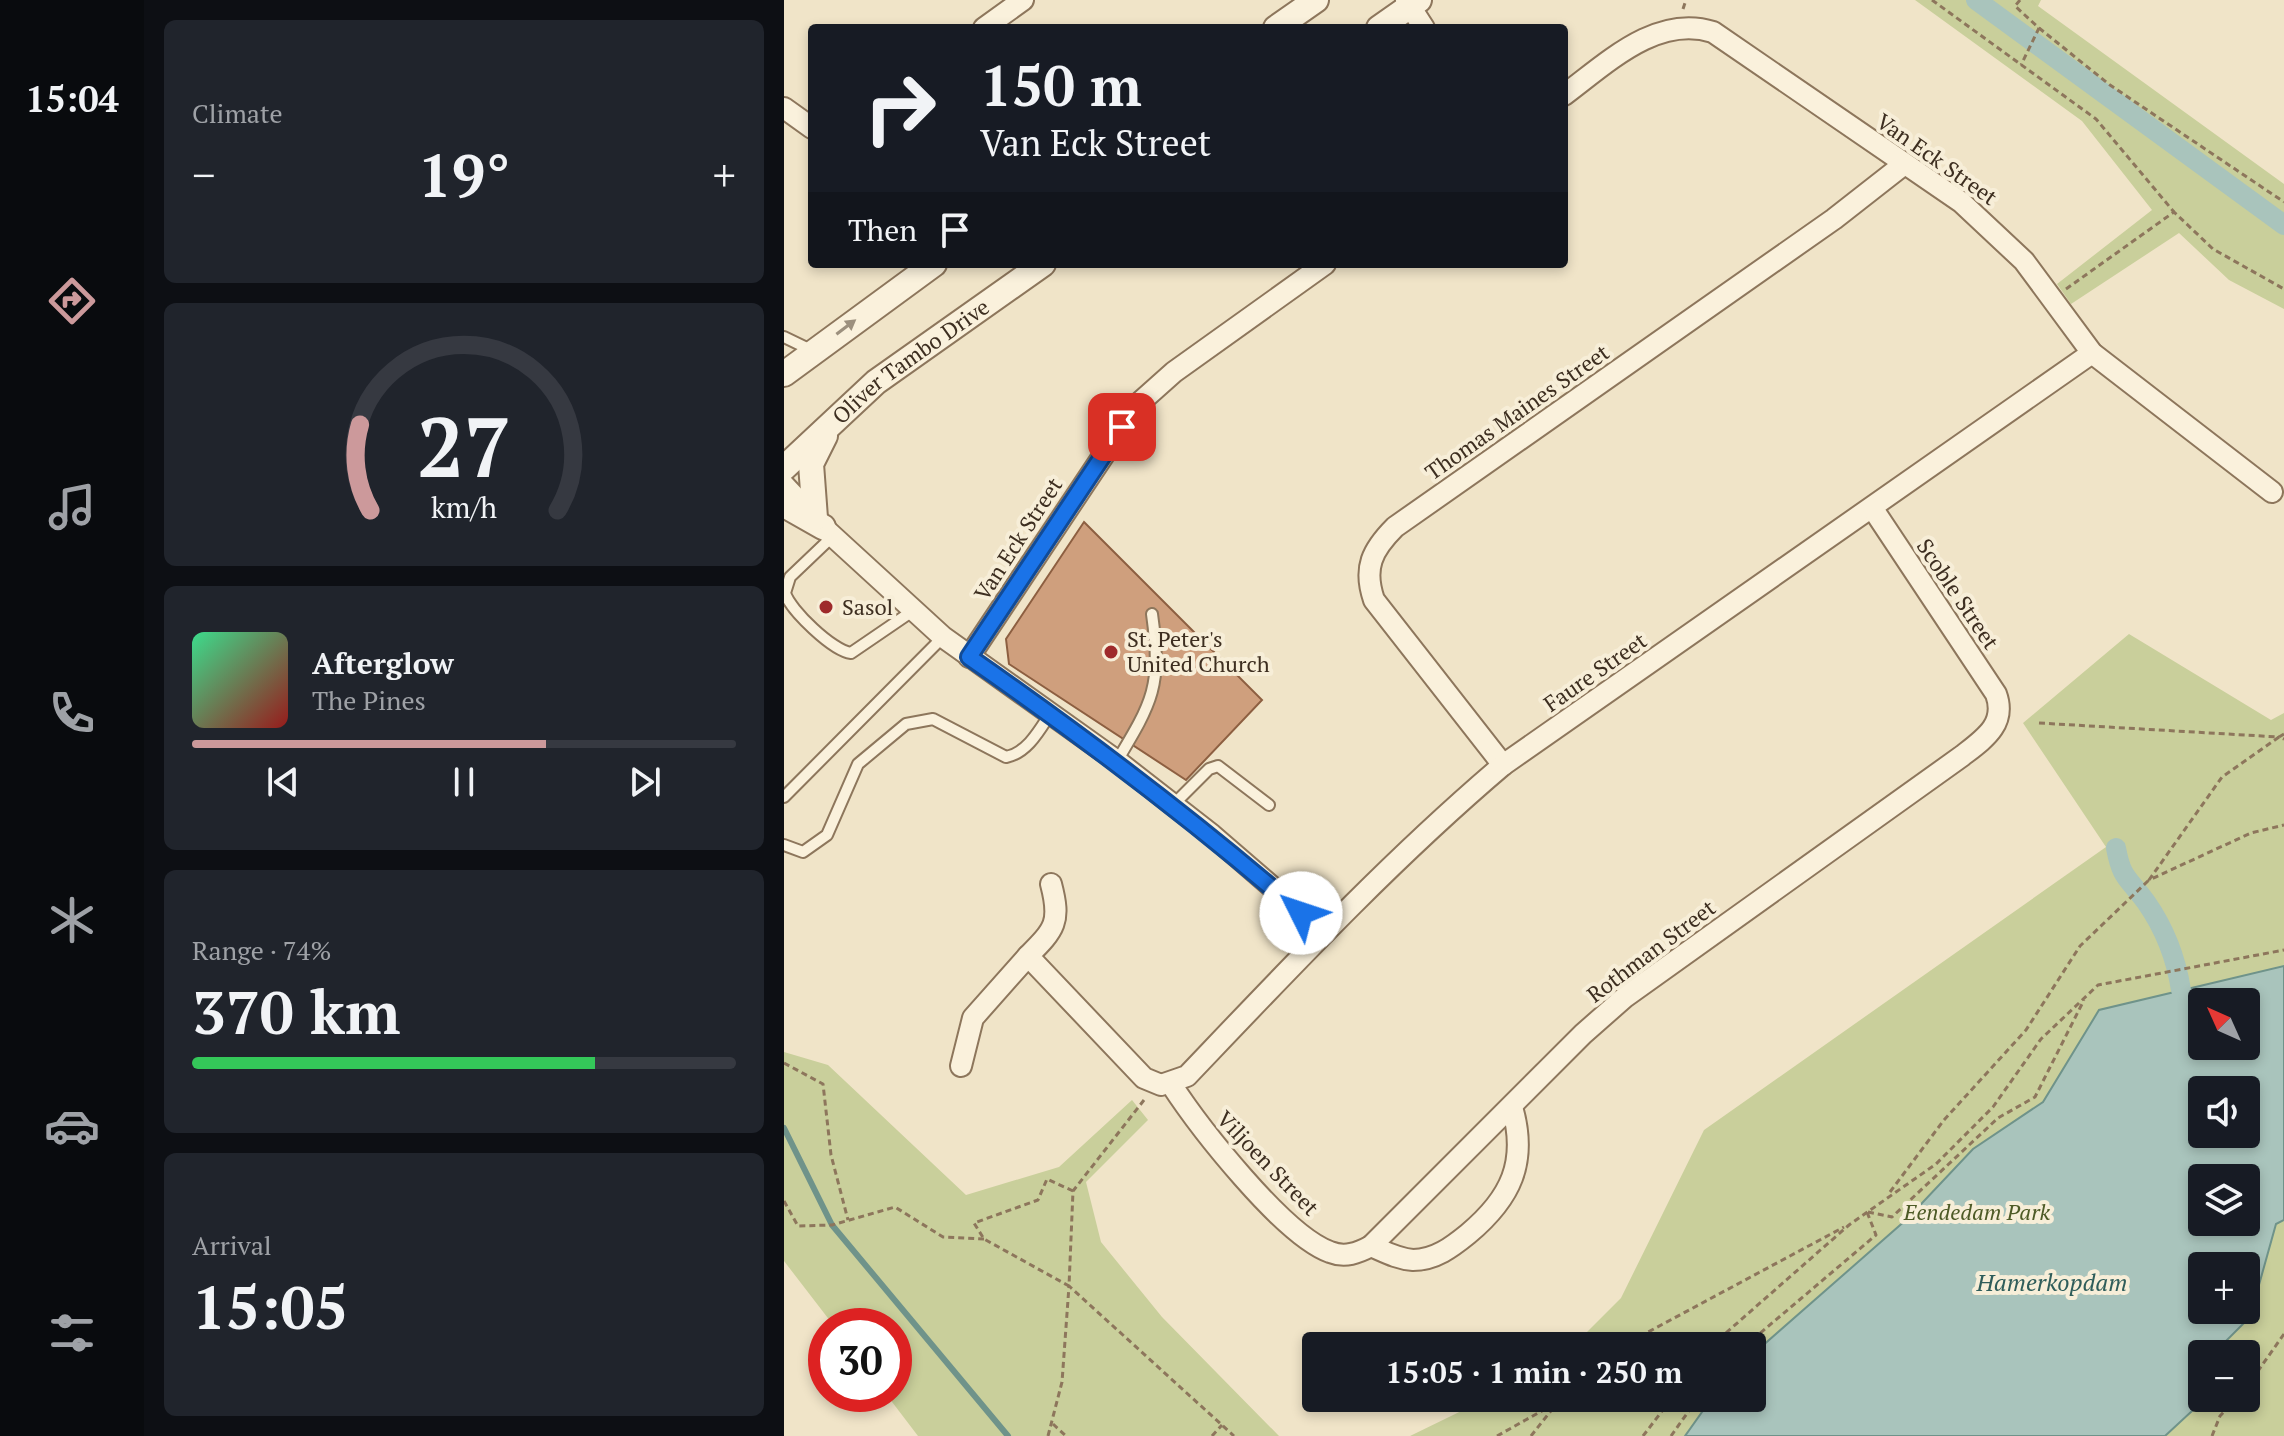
<!DOCTYPE html>
<html lang="en">
<head>
<meta charset="utf-8">
<style>
  :root { --surface:#171b24; --page:#20242c; --text:#f1f3f6; --muted:#9ea1a6; --line:#363941; --accent:#cc999b }
  body { margin:0; font-family:"PT Serif",serif; background:var(--page); color:var(--text); height:100vh; display:flex; flex-direction:column; font-size:30px; white-space:nowrap }
  * { box-sizing:border-box; margin:0 }
  p { font-size:26px; color:var(--muted) }
  .icon { flex:none; width:44px; height:44px; fill:none; stroke:currentColor; stroke-width:2; stroke-linecap:round; stroke-linejoin:round }
  .map { position:relative; flex:1; overflow:hidden }
  .drawer { display:flex; flex-direction:column; gap:20px; padding:20px; background:#0d0f14; width:640px }
  .drawer>* { flex:none }
  .hud { position:absolute; left:24px; top:24px; width:760px; height:244px; border-radius:8px; box-shadow:0 4px 12px #0003; background:#171b24; color:var(--text); overflow:hidden }
  .needle { width:52px; rotate:315deg }
  .tools { position:absolute; left:1404px; top:988px; display:grid; gap:16px }
  .tools a { display:grid; place-items:center; width:72px; height:72px; border-radius:8px; background:var(--surface); box-shadow:0 4px 12px #0003; font-size:40px }
  .speed { position:absolute; left:24px; top:1308px; display:flex; gap:16px; font-size:40px; font-weight:700; text-align:center }
  .speed>* { display:grid; place-content:center; width:104px; height:104px; border-radius:50%; background:var(--surface); box-shadow:0 4px 12px #0003; line-height:1 }
  .speed .limit { border:12px solid #d22; background:#fff; color:#111 }
  .pin { position:absolute; display:grid; place-items:center; width:68px; height:68px; color:#fff; margin:-34px; border-radius:16px; box-shadow:0 4px 12px #0006 }
  .me { position:absolute; width:88px; margin:-44px; rotate:311deg; stroke-linejoin:round; filter:drop-shadow(0 0 6px #0008) }
  .turn { display:flex; align-items:center; gap:28px; height:168px; padding:0 40px; font-size:36px }
  .turn .icon { width:104px; height:104px; stroke-width:2.5 }
  .turn b { display:block; font-size:56px; line-height:68px }
  .then { display:flex; align-items:center; height:76px; padding:0 40px; background:#0003; gap:16px; font-size:30px }
  .big { font-size:60px; font-weight:700; line-height:1.1 }
  .drawer .card { flex:1; display:flex; flex-direction:column; justify-content:center; gap:12px; min-width:0; padding:0 28px; border-radius:12px; background:var(--page) }
  .drawer .dial { align-items:center; gap:0 }
  .dial svg { height:208px; overflow:visible; fill:none; stroke:var(--line); stroke-width:7; stroke-linecap:round; text-anchor:middle }
  .dial text { fill:var(--text); stroke:none }
  .song { display:flex; align-items:center; gap:24px }
  .cover { width:96px; height:96px; border-radius:12px; background:linear-gradient(135deg,hsl(150 70% 55%),hsl(0 70% 35%)) }
  .played { height:8px; border-radius:4px; background:linear-gradient(90deg,var(--accent) 65%,var(--line) 65%) }
  .keys { display:flex; justify-content:space-around; direction:ltr }
  .heat { display:flex; justify-content:space-between; align-items:center; font-size:44px; direction:ltr }
  .charge { height:12px; border-radius:6px; background:linear-gradient(90deg,#34c759 74%,var(--line) 0) }
  .trip { position:absolute; left:518px; top:1332px; width:464px; height:80px; border-radius:8px; background:var(--surface); box-shadow:0 4px 12px #0003; font-weight:700; line-height:80px; text-align:center }
  main { display:flex; flex:1; min-height:0 }
  .menu { display:flex; flex-direction:column; width:144px; justify-content:space-around; align-items:center; background:#090b0e; color:var(--muted) }
  .menu .icon { width:56px; height:56px }
  .menu .on { color:var(--accent) }
  .menu b { font-size:36px; color:var(--text) }
  .map>svg:first-child { display:block }
</style>
</head>
<body>
<main>
<nav class="menu">
<b>15:04</b>
<svg class="icon on" aria-label="directions" viewBox="0 0 24 24"><path d="M12 3l9 9-9 9-9-9zM9 14v-3h6M13 9l2 2-2 2"/></svg>
<svg class="icon" aria-label="music" viewBox="0 0 24 24"><path d="M9 18V5l10-2v13"/><circle cx="6" cy="18" r="3"/><circle cx="16" cy="16" r="3"/></svg>
<svg class="icon" aria-label="phone" viewBox="0 0 24 24"><path d="M5 4h4l2 5-3 2q2 4 5 5l2-3 5 2v4C11 20 4 13 5 4z"/></svg>
<svg class="icon" aria-label="climate" viewBox="0 0 24 24"><path d="M12 3v18M4 7l16 10M4 17L20 7"/></svg>
<svg class="icon" aria-label="car" viewBox="0 0 24 24"><path d="M5 17H2v-5l4-1 3-4h7l3 4 3 1v5h-3M9 17h6M6 11h13"/><circle cx="7" cy="17" r="2"/><circle cx="17" cy="17" r="2"/></svg>
<svg class="icon" aria-label="filters" viewBox="0 0 24 24"><path d="M4 7h16M4 17h16"/><circle cx="9" cy="7" r="2"/><circle cx="15" cy="17" r="2"/></svg>
</nav>
<section class="drawer">
<div class="card"><p>Climate</p>
<div class="heat"><a>−</a><b class="big">19°</b><a>+</a></div>
</div>
<div class="card dial"><svg viewBox="0 0 100 80">
<path d="M14 69A42 42 0 1 1 86 69"/>
<path d="M14 69A42 42 0 0 1 10 36" stroke="#cc999b"/>
<text x="50" y="56" font-size="32" font-weight="700">27</text>
<text x="50" y="72" font-size="11">km/h</text>
</svg></div>
<div class="card">
<div class="song"><i class="cover"></i><div><b>Afterglow</b><p>The Pines</p></div></div>
<div class="played"></div>
<div class="keys"><svg class="icon" aria-label="previous" viewBox="0 0 24 24"><path d="M18 5L8 12l10 7zM5 5v14"/></svg><svg class="icon" aria-label="pause" viewBox="0 0 24 24"><path d="M8 5v14M16 5v14"/></svg><svg class="icon" aria-label="next" viewBox="0 0 24 24"><path d="M6 5l10 7-10 7zM19 5v14"/></svg></div>
</div>
<div class="card"><p>Range · 74%</p><b class="big">370 km</b><div class="charge"></div></div>
<div class="card"><p>Arrival</p><b class="big">15:05</b></div>
</section>
<div class="map">
<svg width="1500" height="1436" viewBox="0 0 1500 1436">
  <rect width="100%" height="100%" fill="#f0e4c8"/>
  <g fill="#c9cf9b" fill-rule="evenodd">
    <path d="M1131 0H1257L1254 6 1500 184V309L1445 280 1395 233 1287 304 1273 284 1368 210 1298 121Z"/>
    <path d="M1345 634 1487 720 1500 713V1436H626L704 1398H968V1346H789L837 1298 920 1130 1322 847 1239 723ZM1418 1002H1462V1046H1418ZM1418 1090H1462V1134H1418ZM1418 1178H1462V1222H1418ZM1418 1266H1462V1310H1418ZM1418 1354H1462V1398H1418Z"/>
    <path d="M0 1052 44 1065 182 1195 275 1167 348 1100 364 1120 302 1182 317 1242 378 1317 495 1436H134L102 1394H110V1326H50L0 1261Z"/>
  </g>
  <path fill="#a9c4bc" stroke="#6f938a" stroke-width="2" fill-rule="evenodd" d="M1500 966V1220L1492 1224 1466 1317 1429 1354H1418V1398H1422L1381 1436H901L928 1398H968V1355L1123 1219 1189 1149 1259 1102 1315 1010ZM1418 1002H1462V1046H1418ZM1418 1090H1462V1134H1418ZM1418 1178H1462V1222H1418ZM1418 1266H1462V1310H1418Z"/>
  <g fill="none" stroke-linecap="round" stroke-linejoin="round">
    <path stroke="#6f938a" stroke-width="6" d="M0 1128 48 1225 224 1436"/>
    <g stroke="#a9c4bc" stroke-width="20">
      <path d="M1192 0 1500 225"/>
      <path d="M1332 848C1338 880 1344 877 1362 902 1381 929 1392 958 1397 990"/>
    </g>
  </g>
  <path fill="#cf9f7d" stroke="#8d5f41" stroke-width="2" d="M300 522 478 700 402 780 225 664 222 639Z"/>
  <g fill="none" stroke-linecap="round" stroke-linejoin="round">
    <defs>
      <g id="service">
        <path d="M0 337 29 351"/>
        <path d="M49 536 6 577 1 593C6 610 49 651 67 653L130 610"/>
        <path d="M333 761C369 701 378 686 368 614"/>
        <path d="M0 797 159 637"/>
        <path d="M389 805 425 769 434 766 485 805"/>
        <path d="M0 845 19 852 43 835 74 764 122 724 149 719 222 757C243 753 255 731 266 714"/>
      </g>
      <g id="minor">
        <path d="M622 0 640 28"/>
        <path d="M200 28 239 0"/>
        <path d="M780 95C823 63 873 14 929 32L1177 202 1240 261 1308 353 1488 492"/>
        <path d="M0 108 28 128"/>
        <path d="M0 485 41 529 159 637 333 761 428 835 540 932"/>
        <path d="M185 657 353 405 390 372 541 264"/>
        <path d="M719 765 590 600C579 568 588 550 611 527L1050 219 1119 165"/>
        <path d="M267 884C277 922 271 929 244 956L360 1078 377 1085 403 1076C505 969 606 861 719 765L1308 353"/>
        <path d="M177 1066 189 1018 244 956"/>
        <path d="M387 1084C415 1127 499 1235 546 1252 561 1258 574 1253 587 1246L799 1034 841 997 1178 756C1200 739 1223 724 1212 694L1089 509"/>
        <path d="M587 1246C601 1252 614 1259 629 1260 651 1260 668 1247 684 1234 727 1198 744 1162 728 1107"/>
      </g>
      <g id="tertiary">
        <path d="M492 28 532 0"/>
        <path d="M595 28 635 0"/>
        <path d="M0 374 150 264"/>
        <path id="s1" d="M0 468 92 382 259 264"/>
        <path d="M0 505 39 527"/>
        <path d="M31 518 27 464 41 436"/>
      </g>
    </defs>
    <use href="#service" stroke="#8d765c" stroke-width="14"/>
    <use href="#minor" stroke="#8d765c" stroke-width="24"/>
    <use href="#tertiary" stroke="#8d765c" stroke-width="28"/>
    <g stroke="#8d765c" stroke-width="3" stroke-dasharray="6 4" stroke-linecap="butt">
      <path d="M1148 0 1312 119 1390 212"/>
      <path d="M1236 0 1231 6 1255 28 1237 65"/>
      <path d="M899 9 902 0"/>
      <path d="M1255 28 1326 85 1500 202"/>
      <path d="M1282 289 1390 212 1429 249 1500 289"/>
      <path d="M1255 723 1495 737"/>
      <path d="M1500 734 1495 737 1500 739"/>
      <path d="M1495 737 1438 777 1365 880 1467 833 1500 825"/>
      <path d="M0 1063 39 1084 47 1155 64 1220"/>
      <path d="M289 1191 263 1179 254 1200 190 1223 200 1239 285 1286 289 1191 360 1100"/>
      <path d="M1106 1192 1160 1120 1242 1030 1296 946 1365 880"/>
      <path d="M0 1201 14 1226 48 1225 111 1207 159 1237 200 1239"/>
      <path d="M1084 1212 1108 1217 1214 1118 1251 1097 1300 1000"/>
      <path d="M838 1346 1060 1227"/>
      <path d="M927 1346 1065 1225 1152 1164 1209 1107 1257 1039 1314 985 1500 950"/>
      <path d="M961 1346 1092 1235 1083 1212"/>
      <path d="M1462 1388 1500 1334"/>
      <path d="M269 1424 282 1436"/>
      <path d="M264 1436 278 1382 285 1286 450 1436"/>
      <path d="M428 1436 438 1425"/>
      <path d="M713 1436 772 1403"/>
      <path d="M747 1436 777 1398"/>
      <path d="M859 1436 888 1398"/>
      <path d="M887 1436 914 1398"/>
      <path d="M1428 1436 1436 1416 1453 1398"/>
    </g>
    <use href="#service" stroke="#faf1dc" stroke-width="10"/>
    <use href="#minor" stroke="#faf1dc" stroke-width="20"/>
    <use href="#tertiary" stroke="#faf1dc" stroke-width="24"/>
  </g>
  <defs><path id="oneway-solid" d="M-6-.8H1V-3.2L6.5 0L1 3.2V.8H-6Z" transform="scale(2)"/></defs>
  <use fill="#9c907e" href="#oneway-solid" transform="translate(62 327) rotate(-37)"/>
  <g fill="none" stroke-linecap="round" stroke-linejoin="round">
    <defs>
      <path id="route" d="M338 427 185 657C300 737 411 821 517 913"/>
    </defs>
    <use href="#route" stroke="#114b97" stroke-width="20"/>
    <use href="#route" stroke="#1a73e8" stroke-width="14"/>
  </g>
  <g fill="#9e2a2b" stroke="#f7eed8" stroke-width="3">
    <circle cx="42" cy="607" r="8"/>
    <circle cx="327" cy="652" r="8"/>
  </g>
  <g text-anchor="middle" stroke-width="8" stroke-linejoin="round" paint-order="stroke">
    <g font-size="22" fill="#3d2e20" stroke="#f7eed8">
      <text transform="translate(1153 159) rotate(35)" y="8">Van Eck Street</text>
      <text dy="8" stroke="none"><textPath href="#s1" startOffset="166">Oliver Tambo Drive</textPath></text>
      <text transform="translate(733 412) rotate(-35)" y="8">Thomas Maines Street</text>
      <text transform="translate(234 539) rotate(-57)" y="8">Van Eck Street</text>
      <text transform="translate(1174 594) rotate(56)" y="8">Scoble Street</text>
      <text transform="translate(811 672) rotate(-35)" y="8">Faure Street</text>
      <text transform="translate(867 951) rotate(-37)" y="8">Rothman Street</text>
      <text transform="translate(484 1163) rotate(46)" y="8">Viljoen Street</text>
    </g>
    <g font-size="22" fill="#3d2e20" stroke="#f7eed8" text-anchor="start">
      <text x="58" y="615">Sasol</text>
      <text x="343" y="647">St. Peter's<tspan x="343" dy="25">United Church</tspan></text>
    </g>
    <g font-size="22" font-style="italic" fill="#4d5a26" stroke="#f7eed8">
      <text x="1193" y="1220">Eendedam Park</text>
    </g>
    <g font-size="24" font-style="italic" fill="#2f5d5a" stroke="#f7eed8">
      <text x="1268" y="1291">Hamerkopdam</text>
    </g>
  </g>
</svg>
<div class="tools">
<a><svg class="needle" viewBox="-14 -14 28 28"><path d="M0-13l5 13h-10z" fill="#e53935"/><path d="M0 13l5-13h-10z" fill="#9ea1a6"/></svg></a>
<a><svg class="icon" aria-label="sound" viewBox="0 0 24 24"><path d="M4 9h4l5-4v14l-5-4H4zM17 9q2 3 0 6"/></svg></a>
<a><svg class="icon" aria-label="layers" viewBox="0 0 24 24"><path d="M12 4l9 5-9 5-9-5zM3 14l9 5 9-5"/></svg></a>
<a>+</a>
<a>−</a>
</div>
<div class="speed"><div class="limit">30</div></div>
<div class="pin" style="left:338px;top:427px;background:#d93025"><svg class="icon" aria-label="arrive" viewBox="0 0 24 24"><path d="M6 21V4h12l-3 4 3 4H6"/></svg></div>
<svg class="me" style="left:517px;top:913px" viewBox="-20 -20 40 40"><circle r="19" fill="#fff"/><path d="M0-13L10 11 0 6-10 11z" fill="#1a73e8"/></svg>
<div class="trip">15:05 · 1 min · 250 m</div>
<div class="hud">
<div class="turn"><svg class="icon" aria-label="right" viewBox="0 0 24 24"><path d="M7 20v-9h11M14 6l5 5-5 5"/></svg><div><b>150 m</b>Van Eck Street</div></div>
<div class="then">Then<svg class="icon" aria-label="arrive" viewBox="0 0 24 24"><path d="M6 21V4h12l-3 4 3 4H6"/></svg></div>
</div>
</div>
</main>
</body>
</html>
